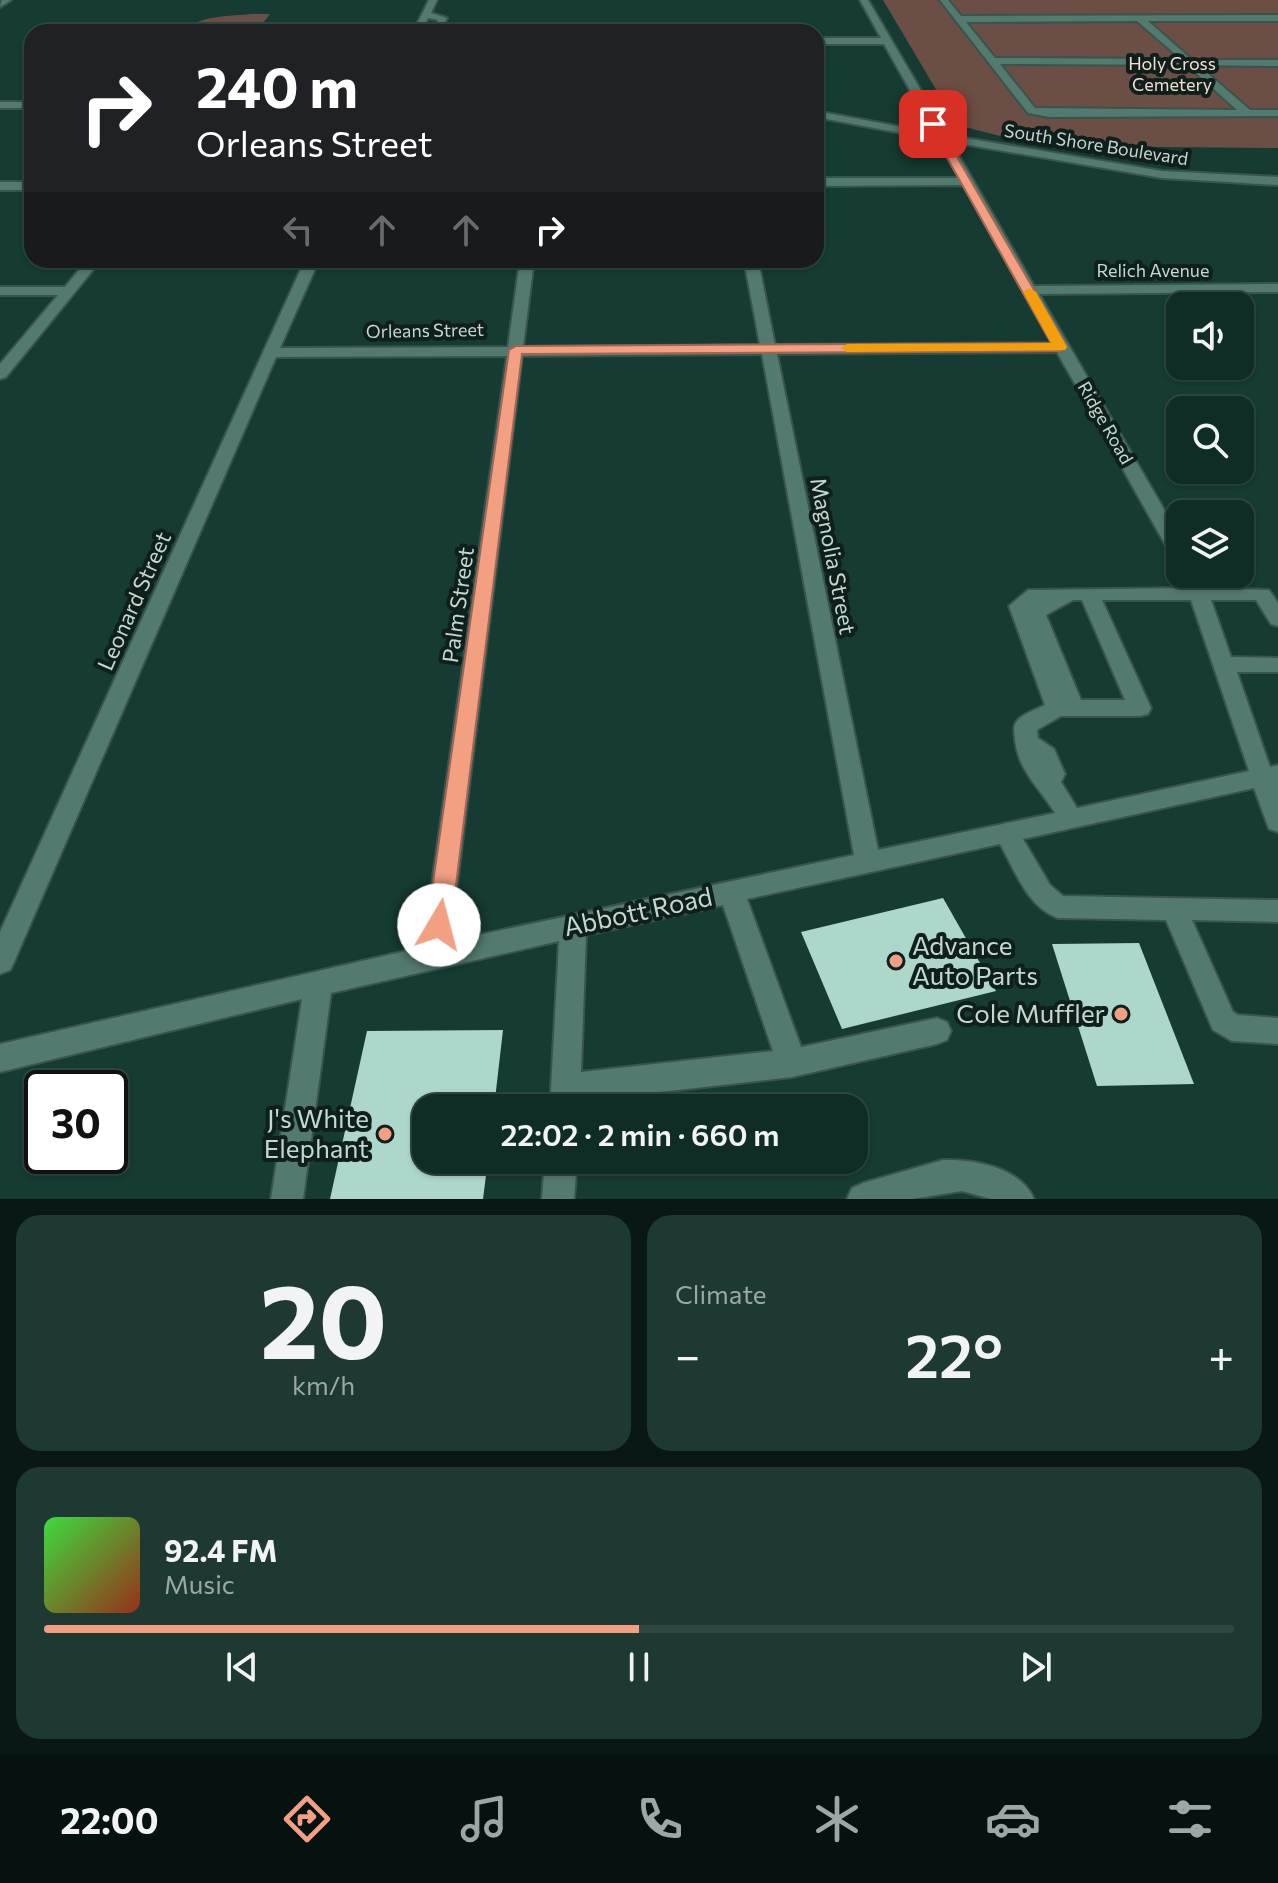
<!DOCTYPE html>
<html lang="en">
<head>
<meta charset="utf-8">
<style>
  :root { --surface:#102c26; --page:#1e3832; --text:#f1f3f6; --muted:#9ca7a7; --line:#304843; --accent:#f39f82 }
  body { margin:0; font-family:Commissioner,sans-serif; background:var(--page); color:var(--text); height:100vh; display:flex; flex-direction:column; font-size:30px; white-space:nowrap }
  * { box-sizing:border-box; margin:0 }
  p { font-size:26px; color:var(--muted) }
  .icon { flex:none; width:44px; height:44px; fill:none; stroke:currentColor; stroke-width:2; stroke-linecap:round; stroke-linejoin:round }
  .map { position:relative; height:1199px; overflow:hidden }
  .panel { display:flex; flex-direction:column; gap:16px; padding:16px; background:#091815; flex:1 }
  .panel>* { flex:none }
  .banner { position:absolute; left:24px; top:24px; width:800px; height:244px; border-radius:24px; box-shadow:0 2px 6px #0004,0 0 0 2px var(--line); background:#202124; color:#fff; overflow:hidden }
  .buttons { position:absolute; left:1166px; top:292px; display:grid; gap:16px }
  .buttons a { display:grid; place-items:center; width:88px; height:88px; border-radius:16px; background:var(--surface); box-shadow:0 2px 6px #0004,0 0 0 2px var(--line); font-size:40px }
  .speed { position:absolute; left:24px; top:1070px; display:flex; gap:16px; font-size:40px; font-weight:700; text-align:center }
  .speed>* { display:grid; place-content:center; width:104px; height:104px; border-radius:50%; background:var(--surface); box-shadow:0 2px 6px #0004,0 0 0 2px var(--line); line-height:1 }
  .speed .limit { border:4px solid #111; border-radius:12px; background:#fff; color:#111 }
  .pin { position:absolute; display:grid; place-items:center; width:68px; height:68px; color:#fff; margin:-34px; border-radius:16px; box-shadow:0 4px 12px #0006 }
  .me { position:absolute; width:88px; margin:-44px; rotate:8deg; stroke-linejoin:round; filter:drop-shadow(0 0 6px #0008) }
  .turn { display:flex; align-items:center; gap:28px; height:168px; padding:0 40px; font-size:36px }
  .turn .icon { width:104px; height:104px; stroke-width:2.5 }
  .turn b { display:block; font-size:56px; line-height:68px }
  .lanes { display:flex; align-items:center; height:76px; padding:0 40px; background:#0003; justify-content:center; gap:40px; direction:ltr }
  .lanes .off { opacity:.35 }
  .big { font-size:60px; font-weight:600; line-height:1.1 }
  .panel .widget { flex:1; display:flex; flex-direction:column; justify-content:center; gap:12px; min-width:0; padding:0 28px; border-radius:24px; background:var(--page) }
  .panel .dial { align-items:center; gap:0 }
  .dial b { font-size:104px; line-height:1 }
  .song { display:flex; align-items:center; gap:24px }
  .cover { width:96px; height:96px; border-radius:12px; background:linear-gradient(135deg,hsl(120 70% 55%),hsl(10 70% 35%)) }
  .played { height:8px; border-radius:4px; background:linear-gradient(90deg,var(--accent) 50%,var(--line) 50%) }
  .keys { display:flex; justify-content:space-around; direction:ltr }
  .heat { display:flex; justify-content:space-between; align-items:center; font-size:44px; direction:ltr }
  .panel .tiles { flex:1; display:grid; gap:16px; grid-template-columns:1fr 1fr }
  .widget:last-child { grid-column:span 2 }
  .trip { position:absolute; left:412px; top:1094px; width:456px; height:80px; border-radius:24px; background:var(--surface); box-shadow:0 2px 6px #0004,0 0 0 2px var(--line); font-weight:600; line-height:80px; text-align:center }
  .dock { display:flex; height:128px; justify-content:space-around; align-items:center; background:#06120f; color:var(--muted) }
  .dock .icon { width:56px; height:56px }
  .dock .selected { color:var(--accent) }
  .dock b { font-size:36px; color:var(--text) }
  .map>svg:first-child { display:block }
</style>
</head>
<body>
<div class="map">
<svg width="1278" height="1199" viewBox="0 0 1278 1199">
  <rect width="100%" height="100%" fill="#153b32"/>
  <g fill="#6b4e44">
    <path d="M883 0H1278V148L1039 146 957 125Z"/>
    <path d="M253 14H270L256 32H182C198 15 231 16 253 14Z"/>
  </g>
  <g fill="#add7cb">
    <path d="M943 898 996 991 842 1029 801 932Z"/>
    <path d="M1139 943 1194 1084 1097 1086 1052 944Z"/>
    <path d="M503 1030 494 1108H426V1160H488L483 1199H330L367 1031Z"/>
  </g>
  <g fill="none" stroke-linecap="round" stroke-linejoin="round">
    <defs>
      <g id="minor">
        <path d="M11 0 0 7 2 0Z"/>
        <path d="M429 0H437L431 13 447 18 440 32H432L438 20 428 18 421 32H413Z"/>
        <path d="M860 0H868L947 135 1162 171 1278 177V185L1162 178 951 142 1034 286 1278 284V292L1039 294 1180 537V559L1170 553 1057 352 777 354 878 850 1055 813C1039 787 1019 772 1015 740 1015 734 1012 727 1017 721 1022 714 1037 709 1045 705L1009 606 1028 590 1187 588 1182 574H1202L1207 588 1269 590 1278 603V626L1271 624 1256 600H1211L1231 657 1278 658V672H1237L1270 767 1278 765V832L1269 829 1254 788 1023 839 1050 885 1063 896 1278 900V922L1192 920 1233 1012 1238 1015 1278 1018V1044L1232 1041 1213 1030 1166 920 1058 918C1027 907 1015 870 1000 844L747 899 801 1047 937 1018 947 1022 951 1031 947 1040 937 1044 792 1077 580 1101V1108H550L559 941 331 993 303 1199H271L302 999 0 1072V1044L423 947 507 356 276 357 14 962 10 970 0 974V932L305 260H319L280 348 508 347 520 260H534L523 347 760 345 744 260H758L775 345 1052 343 964 185 816 186V178H960L938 140 816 117V111L934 133 884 44H816V38H881ZM762 354 854 855 450 941 522 356ZM1073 600H1082L1125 700H1081L1046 615ZM1102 600H1191L1249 771 1077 808 1061 782 1065 774 1054 749 1038 738 1037 730 1061 716H1140L1148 714 1151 708ZM723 905 773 1051 581 1072 586 935Z"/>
        <path d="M940 0H948L961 16 1278 15V21H1148L1192 60H1278V66L1198 65 1250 110H1278V116L1049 117 1028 113ZM1137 21 1181 59 995 58 966 22ZM1000 64 1187 65 1237 110 1035 108Z"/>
        <rect x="0" y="102" width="32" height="6"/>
        <rect x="0" y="182" width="32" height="8"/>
        <path d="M87 260H101L6 377 0 379V364L58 295H0V287H65Z"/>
        <path d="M545 1160H577L574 1199H542Z"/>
        <path d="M943 1160C974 1159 1020 1167 1034 1199H991L962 1191 912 1199H847L852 1188 863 1183Z"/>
      </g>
    </defs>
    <use href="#minor" stroke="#39544d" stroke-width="4"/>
    <use href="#minor" fill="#537a6f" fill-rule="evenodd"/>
  </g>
  <path fill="#f39f82" stroke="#9e6754" stroke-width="2" d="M933 121 938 124 1067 347 1061 351 522 354 451 925 448 933 439 936 431 933 427 925 509 350 516 346 1051 343 928 124Z"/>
  <path fill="#f59e0b" d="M1029 288 1036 292 1067 347 1065 350 847 352 841 348 847 344 1051 343 1023 292Z"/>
  <g fill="#f39f82" stroke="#0f1f1b" stroke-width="3">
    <circle cx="896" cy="961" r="8"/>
    <circle cx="1121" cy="1014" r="8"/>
    <circle cx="385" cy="1134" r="8"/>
  </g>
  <g text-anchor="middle" stroke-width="8" stroke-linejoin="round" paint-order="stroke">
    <g font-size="18" fill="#f6dbd2" stroke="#0f1f1b">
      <text x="1172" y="70">Holy Cross<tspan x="1172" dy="21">Cemetery</tspan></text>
    </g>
    <g font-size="18" fill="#c3d8d1" stroke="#0f1f1b">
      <text transform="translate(1096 145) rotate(9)" y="6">South Shore Boulevard</text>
      <text x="1153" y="277">Relich Avenue</text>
      <text transform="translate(425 331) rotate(-1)" y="6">Orleans Street</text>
      <text transform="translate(1105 423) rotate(60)" y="6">Ridge Road</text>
    </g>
    <g font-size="22" fill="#c3d8d1" stroke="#0f1f1b">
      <text transform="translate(833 556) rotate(79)" y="8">Magnolia Street</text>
      <text transform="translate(134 601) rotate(-66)" y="8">Leonard Street</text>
      <text transform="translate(458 605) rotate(-82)" y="8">Palm Street</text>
    </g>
    <g font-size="26" fill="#c3d8d1" stroke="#0f1f1b">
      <text transform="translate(638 912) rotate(-12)" y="9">Abbott Road</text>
    </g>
    <g font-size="26" fill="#c3d8d1" stroke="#0f1f1b" text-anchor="end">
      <text x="912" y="955" text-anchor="start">Advance<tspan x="912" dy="30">Auto Parts</tspan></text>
      <text x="1105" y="1023">Cole Muffler</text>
      <text x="369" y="1128">J's White<tspan x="369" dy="30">Elephant</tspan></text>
    </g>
  </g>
</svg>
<div class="buttons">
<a><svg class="icon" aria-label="sound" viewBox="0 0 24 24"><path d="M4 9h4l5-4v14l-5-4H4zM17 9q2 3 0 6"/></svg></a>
<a><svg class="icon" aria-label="search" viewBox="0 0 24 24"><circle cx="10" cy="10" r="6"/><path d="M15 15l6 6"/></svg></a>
<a><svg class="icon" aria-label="layers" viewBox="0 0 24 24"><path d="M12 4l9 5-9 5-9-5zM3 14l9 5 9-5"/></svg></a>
</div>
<div class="speed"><div class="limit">30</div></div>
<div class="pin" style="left:933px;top:124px;background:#d93025"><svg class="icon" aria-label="arrive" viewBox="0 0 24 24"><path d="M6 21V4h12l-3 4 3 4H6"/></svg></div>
<svg class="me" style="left:439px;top:925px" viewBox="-20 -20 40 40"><circle r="19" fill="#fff"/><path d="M0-13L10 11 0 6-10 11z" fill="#f39f82"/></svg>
<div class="trip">22:02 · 2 min · 660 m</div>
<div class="banner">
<div class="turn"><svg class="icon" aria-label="right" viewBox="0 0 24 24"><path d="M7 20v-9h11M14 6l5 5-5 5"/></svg><div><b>240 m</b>Orleans Street</div></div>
<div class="lanes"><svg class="icon off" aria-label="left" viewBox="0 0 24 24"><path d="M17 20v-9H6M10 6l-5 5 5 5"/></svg><svg class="icon off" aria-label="ahead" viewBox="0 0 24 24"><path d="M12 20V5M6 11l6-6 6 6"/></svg><svg class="icon off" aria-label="ahead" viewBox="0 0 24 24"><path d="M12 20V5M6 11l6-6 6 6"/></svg><svg class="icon" aria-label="right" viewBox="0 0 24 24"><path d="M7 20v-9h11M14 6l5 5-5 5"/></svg></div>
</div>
</div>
<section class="panel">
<div class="tiles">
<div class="widget dial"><b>20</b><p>km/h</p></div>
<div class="widget"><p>Climate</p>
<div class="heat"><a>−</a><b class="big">22°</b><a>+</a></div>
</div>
<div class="widget">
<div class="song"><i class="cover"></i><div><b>92.4 FM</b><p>Music</p></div></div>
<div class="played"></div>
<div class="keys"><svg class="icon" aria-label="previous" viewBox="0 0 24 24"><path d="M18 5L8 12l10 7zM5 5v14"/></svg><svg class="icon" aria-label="pause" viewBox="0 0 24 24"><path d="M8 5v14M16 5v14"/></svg><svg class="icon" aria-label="next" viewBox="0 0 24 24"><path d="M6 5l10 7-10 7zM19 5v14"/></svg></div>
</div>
</div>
</section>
<nav class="dock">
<b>22:00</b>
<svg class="icon selected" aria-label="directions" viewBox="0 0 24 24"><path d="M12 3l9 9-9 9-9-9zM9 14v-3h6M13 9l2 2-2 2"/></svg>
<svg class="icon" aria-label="music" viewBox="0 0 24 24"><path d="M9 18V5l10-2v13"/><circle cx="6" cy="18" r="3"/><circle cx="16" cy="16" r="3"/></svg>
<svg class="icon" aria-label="phone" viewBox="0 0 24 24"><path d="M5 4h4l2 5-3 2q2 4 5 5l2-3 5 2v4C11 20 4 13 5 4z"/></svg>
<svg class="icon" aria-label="climate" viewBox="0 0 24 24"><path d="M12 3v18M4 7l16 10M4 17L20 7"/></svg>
<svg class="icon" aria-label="car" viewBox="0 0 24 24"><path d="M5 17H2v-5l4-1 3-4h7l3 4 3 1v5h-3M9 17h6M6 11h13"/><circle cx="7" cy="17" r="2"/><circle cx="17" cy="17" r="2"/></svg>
<svg class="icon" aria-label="filters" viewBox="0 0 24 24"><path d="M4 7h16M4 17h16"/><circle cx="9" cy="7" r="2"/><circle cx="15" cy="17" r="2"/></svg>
</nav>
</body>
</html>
